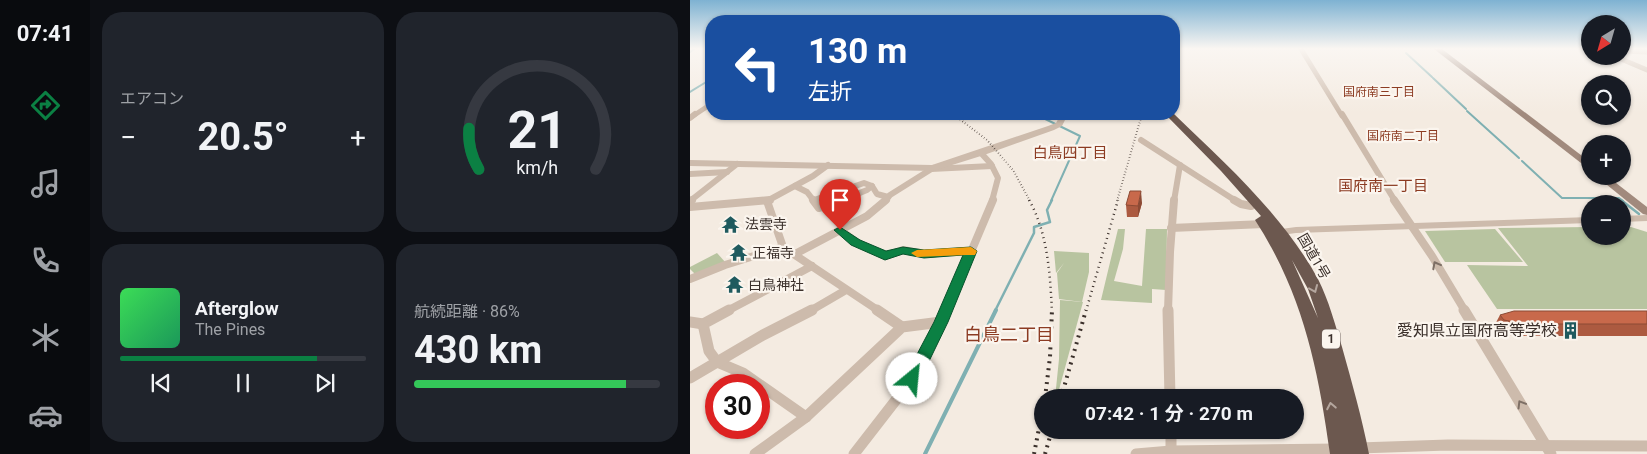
<!DOCTYPE html>
<html lang="ja">
<head>
<meta charset="utf-8">
<style>
  :root { --surface:#171b24; --page:#20242c; --text:#f1f3f6; --muted:#9ea1a6; --line:#363941; --accent:#0b8043 }
  body { margin:0; font-family:Roboto,"Noto Sans JP",sans-serif; background:var(--page); color:var(--text); height:100vh; display:flex; flex-direction:column; font-size:19px; white-space:nowrap }
  * { box-sizing:border-box; margin:0 }
  p { font-size:16px; color:var(--muted) }
  .icon { flex:none; width:28px; height:28px; fill:none; stroke:currentColor; stroke-width:2; stroke-linecap:round; stroke-linejoin:round }
  .map { position:relative; flex:1; overflow:hidden }
  .side { display:flex; flex-direction:column; gap:12px; padding:12px; background:#0d0f14; width:600px }
  .side>* { flex:none }
  .banner { position:absolute; left:15px; top:15px; width:475px; height:105px; border-radius:20px; box-shadow:0 1px 4px #0004; background:#1a4fa0; color:#fff; overflow:hidden }
  .needle { width:32px; rotate:217deg }
  .controls { position:absolute; left:891px; top:15px; display:grid; gap:10px }
  .controls a { display:grid; place-items:center; width:50px; height:50px; border-radius:50%; background:var(--surface); box-shadow:0 1px 4px #0004; font-size:25px }
  .speed { position:absolute; left:15px; top:374px; display:flex; gap:10px; font-size:25px; font-weight:700; text-align:center }
  .speed>* { display:grid; place-content:center; width:65px; height:65px; border-radius:50%; background:var(--surface); box-shadow:0 1px 4px #0004; line-height:1 }
  .speed .limit { border:8px solid #d22; background:#fff; color:#111 }
  .pin { position:absolute; display:grid; place-items:center; width:42px; height:42px; color:#fff; margin:-51px -21px; border-radius:50% 50% 50% 0; rotate:-45deg; box-shadow:0 0 5px #0007 }
  .pin .icon { rotate:45deg }
  .me { position:absolute; width:55px; margin:-28px; rotate:28deg; stroke-linejoin:round; filter:drop-shadow(0 0 4px #0008) }
  .turn { display:flex; align-items:center; gap:18px; height:105px; padding:0 20px; font-size:22px }
  .turn .icon { width:65px; height:65px; stroke-width:2.5 }
  .turn b { display:block; font-size:35px; line-height:42px }
  .big { font-size:38px; font-weight:700; line-height:1.1 }
  .side .card { flex:1; display:flex; flex-direction:column; justify-content:center; gap:8px; min-width:0; padding:0 18px; border-radius:20px; background:var(--page) }
  .side .dial { align-items:center; gap:0 }
  .dial svg { height:130px; overflow:visible; fill:none; stroke:var(--line); stroke-width:7; stroke-linecap:round; text-anchor:middle }
  .dial text { fill:var(--text); stroke:none }
  .song { display:flex; align-items:center; gap:15px }
  .cover { width:60px; height:60px; border-radius:8px; background:linear-gradient(135deg,hsl(130 70% 55%),hsl(150 70% 35%)) }
  .played { height:5px; border-radius:2px; background:linear-gradient(90deg,var(--accent) 80%,var(--line) 80%) }
  .keys { display:flex; justify-content:space-around; direction:ltr }
  .heat { display:flex; justify-content:space-between; align-items:center; font-size:28px; direction:ltr }
  .charge { height:8px; border-radius:4px; background:linear-gradient(90deg,#34c759 86%,var(--line) 0) }
  .side .tiles { flex:1; display:grid; gap:12px; grid-template-columns:repeat(2,1fr) }
  .trip { position:absolute; left:344px; top:389px; width:270px; height:50px; border-radius:25px; background:var(--surface); box-shadow:0 1px 4px #0004; font-weight:700; line-height:50px; text-align:center }
  main { display:flex; flex:1; min-height:0 }
  .dock { display:flex; flex-direction:column; width:90px; justify-content:space-around; align-items:center; background:#090b0e; color:var(--muted) }
  .dock .icon { width:35px; height:35px }
  .dock .selected { color:var(--accent) }
  .dock b { font-size:22px; color:var(--text) }
  .map>svg:first-child { display:block }
</style>
</head>
<body>
<main>
<nav class="dock">
<b>07:41</b>
<svg class="icon selected" aria-label="directions" viewBox="0 0 24 24"><path d="M12 3l9 9-9 9-9-9zM9 14v-3h6M13 9l2 2-2 2"/></svg>
<svg class="icon" aria-label="music" viewBox="0 0 24 24"><path d="M9 18V5l10-2v13"/><circle cx="6" cy="18" r="3"/><circle cx="16" cy="16" r="3"/></svg>
<svg class="icon" aria-label="phone" viewBox="0 0 24 24"><path d="M5 4h4l2 5-3 2q2 4 5 5l2-3 5 2v4C11 20 4 13 5 4z"/></svg>
<svg class="icon" aria-label="climate" viewBox="0 0 24 24"><path d="M12 3v18M4 7l16 10M4 17L20 7"/></svg>
<svg class="icon" aria-label="car" viewBox="0 0 24 24"><path d="M5 17H2v-5l4-1 3-4h7l3 4 3 1v5h-3M9 17h6M6 11h13"/><circle cx="7" cy="17" r="2"/><circle cx="17" cy="17" r="2"/></svg>
</nav>
<section class="side">
<div class="tiles">
<div class="card"><p>エアコン</p>
<div class="heat"><a>−</a><b class="big">20.5°</b><a>+</a></div>
</div>
<div class="card dial"><svg viewBox="0 0 100 80">
<path d="M14 69A42 42 0 1 1 86 69"/>
<path d="M14 69A42 42 0 0 1 8 44" stroke="#0b8043"/>
<text x="50" y="56" font-size="32" font-weight="700">21</text>
<text x="50" y="72" font-size="11">km/h</text>
</svg></div>
<div class="card">
<div class="song"><i class="cover"></i><div><b>Afterglow</b><p>The Pines</p></div></div>
<div class="played"></div>
<div class="keys"><svg class="icon" aria-label="previous" viewBox="0 0 24 24"><path d="M18 5L8 12l10 7zM5 5v14"/></svg><svg class="icon" aria-label="pause" viewBox="0 0 24 24"><path d="M8 5v14M16 5v14"/></svg><svg class="icon" aria-label="next" viewBox="0 0 24 24"><path d="M6 5l10 7-10 7zM19 5v14"/></svg></div>
</div>
<div class="card"><p>航続距離 · 86%</p><b class="big">430 km</b><div class="charge"></div></div>
</div>
</section>
<div class="map">
<svg width="957" height="454" viewBox="0 0 957 454">
  <rect width="100%" height="100%" fill="#f4ebe1"/>
  <g fill="#b8c4a0">
    <path d="M900 227V236H932L933 227H941L957 232V309H807L777 265 838 266 808 228Z"/>
    <path d="M428 229H435L433 249 424 281 452 286 456 229H477L476 290 462 289V303L411 300Z"/>
    <path d="M805 229 833 262H755L735 231Z"/>
    <path d="M364 251 399 253V272L392 302 369 299 367 273 374 263 366 273Z"/>
    <path d="M27 253 36 263 6 275 0 269V267Z"/>
    <path d="M370 300 393 302 367 397 365 398 369 359Z"/>
  </g>
  <g fill="none" stroke-linecap="round" stroke-linejoin="round">
    <g stroke="#7fb0b2" stroke-width="2">
      <path d="M0 52 4 49"/>
      <path d="M716 53 742 77"/>
      <path d="M743 78 776 109"/>
      <path d="M0 92 21 79"/>
      <path d="M777 111 829 158"/>
      <path d="M345 114 390 136 361 201"/>
      <path d="M832 161 872 198H929L933 201"/>
    </g>
    <g stroke="#7fb0b2" stroke-width="2.5">
      <path d="M931 200 949 214"/>
      <path d="M305 311 344 233V227L360 222 357 210 362 200"/>
    </g>
    <path stroke="#7fb0b2" stroke-width="4" d="M235 454 306 310"/>
    <g stroke="#cdbbac" stroke-width="5">
      <path d="M611 49 652 116"/>
      <path d="M932 51 957 52"/>
      <path d="M924 56 957 70"/>
      <path d="M3 116 21 104"/>
    </g>
    <g stroke="#cdbbac" stroke-width="6">
      <path d="M652 114 705 201"/>
      <path d="M0 118 5 114"/>
      <path d="M451 140 546 201"/>
      <path d="M291 153 301 164 308 178 302 201"/>
      <path d="M241 169 302 166"/>
      <path d="M0 174 37 172"/>
      <path d="M105 186 117 192 124 201"/>
      <path d="M182 186 187 194 198 197"/>
      <path d="M124 200 174 183 182 186 177 190 150 201"/>
      <path d="M0 201 47 164"/>
      <path d="M77 201 123 176 138 165"/>
      <path d="M195 201 200 195 243 168"/>
      <path d="M484 201 490 165"/>
    </g>
    <g stroke="#cdbbac" stroke-width="8">
      <path d="M123 200 129 208 153 200"/>
      <path d="M544 200 551 204 561 206"/>
      <path d="M704 200 742 256 775 311"/>
      <path d="M0 201 2 200"/>
      <path d="M77 201 93 247 189 311"/>
      <path d="M0 207 80 200"/>
      <path d="M481 228 574 224"/>
      <path d="M150 230 166 242 195 256 213 250 234 254 281 251"/>
      <path d="M105 254 177 216 196 200"/>
      <path d="M0 279 35 265 93 247"/>
      <path d="M37 311 122 266"/>
      <path d="M120 311 156 290"/>
      <path d="M256 311 303 200"/>
      <path d="M478 311 480 252 484 200"/>
    </g>
    <g stroke="#cdbbac" stroke-width="11">
      <path d="M39 310 13 324 19 351 27 362 53 373 116 417"/>
      <path d="M187 310 212 327"/>
      <path d="M478 310 480 398"/>
      <path d="M774 310 861 454"/>
      <path d="M0 322 13 324"/>
      <path d="M0 378 73 335 122 310"/>
      <path d="M481 430V451"/>
      <path d="M669 448 758 445 957 446"/>
      <path d="M65 454 116 417 212 327 251 322"/>
      <path d="M164 454 223 378 256 310"/>
      <path d="M446 454 481 451 648 449"/>
    </g>
    <g fill="#cdbbac" fill-rule="evenodd">
      <path d="M371 114H378L372 126 364 130 294 155 243 171 0 166V160L242 165 358 126 366 123Z"/>
      <path d="M957 215V221L932 222V216Z"/>
      <path d="M900 217V223L606 233 584 236 579 233 584 230 606 227Z"/>
    </g>
    <g fill="#a18a7d" fill-rule="evenodd">
      <path d="M744 49H752L900 162V170Z"/>
      <path d="M906 176H917L957 207V215L953 214Z"/>
    </g>
    <path fill="#6c584f" fill-rule="evenodd" d="M475 114H484C536 164 593 215 628 279 639 301 645 324 652 347 662 383 672 418 679 454H640C628 368 613 294 565 220L571 216 531 171ZM602 260 618 289 628 318Z"/>
    <g stroke="#3b302b" stroke-width="2" stroke-dasharray="0.5 2.5" stroke-linecap="butt">
      <path d="M263 114 297 140 323 170 340 201"/>
      <path d="M427 201 452 114"/>
    </g>
    <g stroke="#3b302b" stroke-width="2.5" stroke-dasharray="1 4" stroke-linecap="butt">
      <path d="M339 200C358 233 360 275 362 311"/>
      <path d="M396 311 428 200"/>
    </g>
    <g stroke="#3b302b" stroke-width="4" stroke-dasharray="2 5" stroke-linecap="butt">
      <path d="M355 398 360 357 362 310"/>
      <path d="M371 398 396 310"/>
      <path d="M344 454 352 413"/>
      <path d="M355 454 362 430"/>
    </g>
  </g>
  <g fill="#ac5a40">
    <path d="M452 203 448 217H437L436 205Z"/>
    <path d="M957 311V336H826L807 333 803 328 810 315Z"/>
  </g>
  <path fill="#8c4a34" d="M451 191 452 203 448 217V206Z"/>
  <g fill="#c8694b" stroke="#8c4a34">
    <path d="M440 191H451L448 206 436 205Z"/>
    <path d="M824 311H957V324H833L814 320 810 315Z"/>
  </g>
  <defs><path id="oneway-chevron" d="M-2-3.5L2.5 0L-2 3.5" fill="none" stroke-width="1.6" stroke-linecap="round" stroke-linejoin="round" transform="scale(1.25)"/></defs>
  <g stroke="#7d6f65">
    <use href="#oneway-chevron" transform="translate(746 265) rotate(-118)"/>
    <use href="#oneway-chevron" transform="translate(831 404) rotate(-121)"/>
  </g>
  <g stroke="#b4a69e">
    <use href="#oneway-chevron" transform="translate(624 289) rotate(67)"/>
    <use href="#oneway-chevron" transform="translate(641 406) rotate(-101)"/>
  </g>
  <linearGradient id="sky" x2="0" y2="1"><stop stop-color="#7eb2d2"/><stop offset="0.43" stop-color="#faf6f2"/><stop offset="1" stop-color="#faf6f2" stop-opacity="0"/></linearGradient>
  <rect width="957" height="113" fill="url(#sky)"/>
  <path fill="#0b8043" stroke="#07532c" d="M150 227 170 240 196 251 213 247 234 250 281 247 287 251 258 322 228 384 222 386 217 384 214 379 244 322 273 255 234 258 213 254 195 260 161 245 144 230Z"/>
  <path fill="#f59e0b" d="M281 247 287 251 285 255H276L227 257 221 253 227 250Z"/>
  <defs>
    <symbol id="temple-bare" viewBox="-9 -9 18 18"><path d="M0-6L5-2H3V0L6.5 2.5H4V6H1.5V3h-3V6H-4V2.5H-6.5L-3 0V-2H-5Z" fill="#1f5a5e" stroke="#fbf5ee" stroke-width="2.5" paint-order="stroke"/></symbol>
    <symbol id="building-bare" viewBox="-9 -9 18 18"><path d="M-4-6H4V6H1V3H-1V6H-4ZM-2.5-4.3h1.7v1.8h-1.7ZM.8-4.3h1.7v1.8H.8ZM-2.5-1h1.7V.8h-1.7ZM.8-1h1.7V.8H.8Z" fill="#1f5a5e" stroke="#fbf5ee" stroke-width="2.5" paint-order="stroke"/></symbol>
  </defs>
  <g fill-rule="evenodd">
    <use href="#temple-bare" x="28" y="212" width="25" height="25"/>
    <use href="#temple-bare" x="36" y="240" width="25" height="25"/>
    <use href="#temple-bare" x="32" y="272" width="25" height="25"/>
    <use href="#building-bare" x="868" y="318" width="25" height="25"/>
  </g>
  <g text-anchor="middle" stroke-width="4.5" stroke-linejoin="round" paint-order="stroke">
    <g font-size="12" fill="#8c3b22" stroke="#fbf5ee">
      <text x="689" y="96">国府南三丁目</text>
      <text x="713" y="140">国府南二丁目</text>
    </g>
    <rect fill="#fbf5ee" stroke="#756b66" stroke-width="1" x="632" y="329.5" width="18" height="19" rx="4"/>
    <g font-size="12" font-weight="bold" fill="#3b302b">
      <text x="641" y="343">1</text>
    </g>
    <g font-size="14" fill="#3b302b" stroke="#fbf5ee" text-anchor="start">
      <text x="55" y="229">法雲寺</text>
      <text x="62" y="258">正福寺</text>
      <text x="58" y="290">白鳥神社</text>
    </g>
    <g font-size="14" fill="#3b302b" stroke="#fbf5ee">
      <text transform="translate(624 256) rotate(60)" y="5">国道1号</text>
    </g>
    <g font-size="15" fill="#8c3b22" stroke="#fbf5ee">
      <text x="380" y="158">白鳥四丁目</text>
      <text x="693" y="191">国府南一丁目</text>
    </g>
    <g font-size="16" fill="#3b302b" stroke="#fbf5ee" text-anchor="end">
      <text x="867" y="336">愛知県立国府高等学校</text>
    </g>
    <g font-size="18" fill="#8c3b22" stroke="#fbf5ee">
      <text x="319" y="341">白鳥二丁目</text>
    </g>
  </g>
</svg>
<div class="controls">
<a><svg class="needle" viewBox="-14 -14 28 28"><path d="M0-13l5 13h-10z" fill="#e53935"/><path d="M0 13l5-13h-10z" fill="#9ea1a6"/></svg></a>
<a><svg class="icon" aria-label="search" viewBox="0 0 24 24"><circle cx="10" cy="10" r="6"/><path d="M15 15l6 6"/></svg></a>
<a>+</a>
<a>−</a>
</div>
<div class="speed"><div class="limit">30</div></div>
<div class="pin" style="left:150px;top:230px;background:#d93025"><svg class="icon" aria-label="arrive" viewBox="0 0 24 24"><path d="M6 21V4h12l-3 4 3 4H6"/></svg></div>
<svg class="me" style="left:222px;top:379px" viewBox="-20 -20 40 40"><circle r="19" fill="#fff"/><path d="M0-13L10 11 0 6-10 11z" fill="#0b8043"/></svg>
<div class="trip">07:42 · 1 分 · 270 m</div>
<div class="banner">
<div class="turn"><svg class="icon" aria-label="left" viewBox="0 0 24 24"><path d="M17 20v-9H6M10 6l-5 5 5 5"/></svg><div><b>130 m</b>左折</div></div>
</div>
</div>
</main>
</body>
</html>
